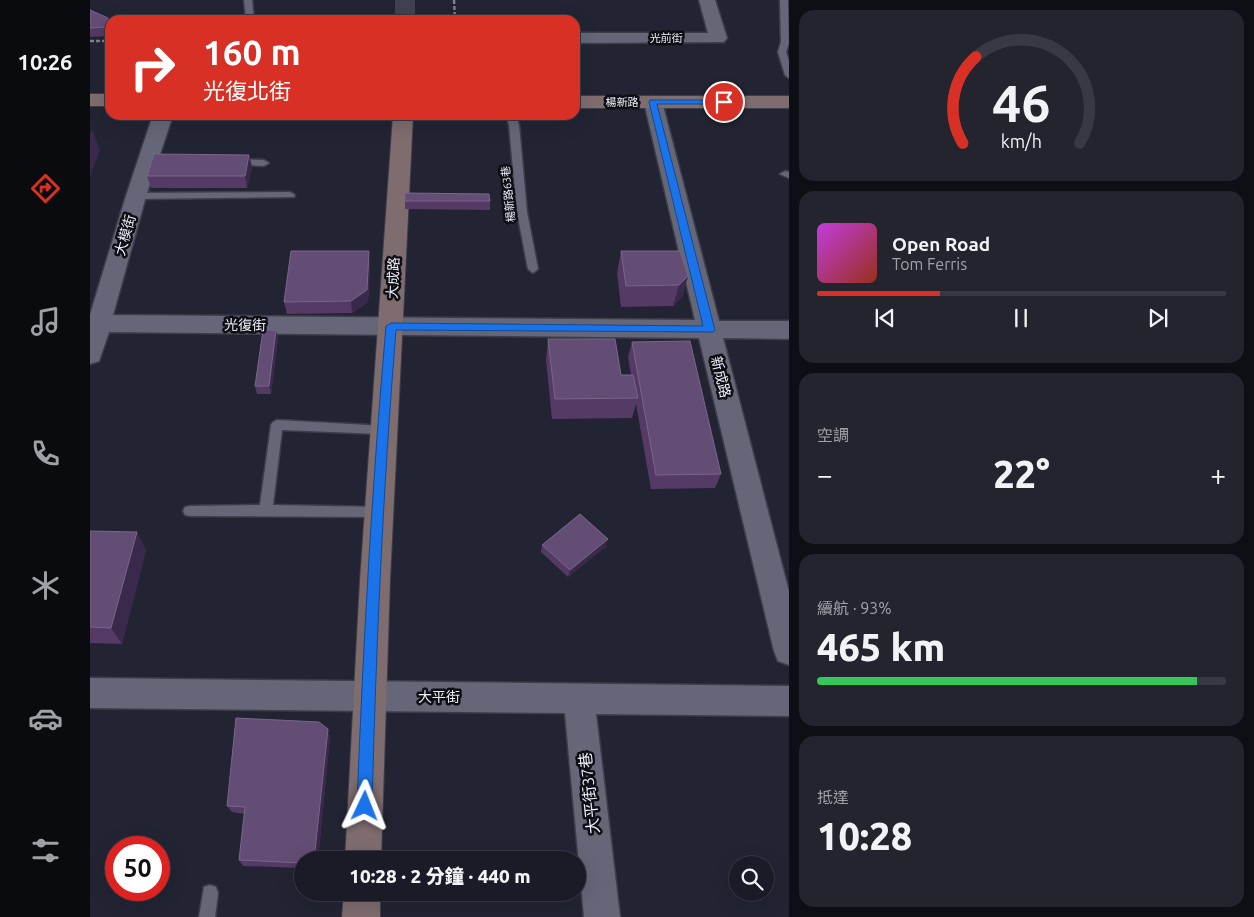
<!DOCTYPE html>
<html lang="zh-TW">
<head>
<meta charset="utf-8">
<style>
  :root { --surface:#1a1b26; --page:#23242e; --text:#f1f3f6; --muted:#9fa1a7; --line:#383943; --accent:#d93025 }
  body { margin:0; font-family:Ubuntu,"Noto Sans TC",sans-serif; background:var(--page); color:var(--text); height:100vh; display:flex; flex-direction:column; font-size:19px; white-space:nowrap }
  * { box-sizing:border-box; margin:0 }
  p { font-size:16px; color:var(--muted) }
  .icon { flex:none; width:28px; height:28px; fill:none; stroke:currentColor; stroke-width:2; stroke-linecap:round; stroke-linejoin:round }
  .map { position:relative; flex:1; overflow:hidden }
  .side { display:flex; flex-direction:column; gap:10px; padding:10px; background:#0e0f15; width:465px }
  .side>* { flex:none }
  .hud { position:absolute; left:15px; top:15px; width:475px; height:105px; border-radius:15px; box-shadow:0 5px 20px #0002,0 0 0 1px var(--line); background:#d93025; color:#fff; overflow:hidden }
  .fabs { position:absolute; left:639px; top:856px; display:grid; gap:10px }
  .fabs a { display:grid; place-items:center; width:45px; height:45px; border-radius:50%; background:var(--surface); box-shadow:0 5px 20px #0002,0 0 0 1px var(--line); font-size:25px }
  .speed { position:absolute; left:15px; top:836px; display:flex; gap:10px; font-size:25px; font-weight:700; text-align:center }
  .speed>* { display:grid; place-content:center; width:65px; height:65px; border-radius:50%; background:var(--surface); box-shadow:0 5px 20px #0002,0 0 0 1px var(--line); line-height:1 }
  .speed .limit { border:8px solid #d22; background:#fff; color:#111 }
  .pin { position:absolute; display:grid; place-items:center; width:42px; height:42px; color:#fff; margin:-21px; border:2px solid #fff; border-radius:50%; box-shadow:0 1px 5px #0007 }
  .me { position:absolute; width:55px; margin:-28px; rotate:2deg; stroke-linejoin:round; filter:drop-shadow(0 0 4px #0008) }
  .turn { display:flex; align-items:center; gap:18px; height:105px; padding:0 15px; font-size:22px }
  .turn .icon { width:65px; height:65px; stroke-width:2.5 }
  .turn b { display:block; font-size:35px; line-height:42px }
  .big { font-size:38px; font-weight:800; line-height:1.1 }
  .side .card { flex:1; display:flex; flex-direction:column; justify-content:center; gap:8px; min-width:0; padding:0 18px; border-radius:15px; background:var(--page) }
  .side .dial { align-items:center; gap:0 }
  .dial svg { height:130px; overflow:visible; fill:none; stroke:var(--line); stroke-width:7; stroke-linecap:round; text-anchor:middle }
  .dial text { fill:var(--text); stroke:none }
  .song { display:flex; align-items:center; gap:15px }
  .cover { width:60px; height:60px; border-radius:8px; background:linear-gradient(135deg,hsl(290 70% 55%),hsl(10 70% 35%)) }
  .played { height:5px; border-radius:2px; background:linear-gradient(90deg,var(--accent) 30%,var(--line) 30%) }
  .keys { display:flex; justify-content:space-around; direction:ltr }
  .heat { display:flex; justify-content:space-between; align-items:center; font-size:28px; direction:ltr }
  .charge { height:8px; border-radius:4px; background:linear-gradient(90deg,#34c759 93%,var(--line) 0) }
  .trip { position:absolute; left:204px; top:851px; width:292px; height:50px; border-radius:25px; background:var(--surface); box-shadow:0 5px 20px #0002,0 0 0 1px var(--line); font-weight:800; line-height:50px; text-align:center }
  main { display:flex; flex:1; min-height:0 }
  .tab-bar { display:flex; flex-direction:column; width:90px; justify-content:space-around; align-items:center; background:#0a0b0f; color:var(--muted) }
  .tab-bar .icon { width:35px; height:35px }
  .tab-bar .on { color:var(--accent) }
  .tab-bar b { font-size:22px; color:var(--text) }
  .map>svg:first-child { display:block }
</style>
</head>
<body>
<main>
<nav class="tab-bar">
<b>10:26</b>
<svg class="icon on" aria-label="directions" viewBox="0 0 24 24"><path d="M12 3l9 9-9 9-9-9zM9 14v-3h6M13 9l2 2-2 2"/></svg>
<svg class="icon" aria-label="music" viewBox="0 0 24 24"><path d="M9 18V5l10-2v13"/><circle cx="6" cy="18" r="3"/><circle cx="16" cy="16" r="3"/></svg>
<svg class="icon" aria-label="phone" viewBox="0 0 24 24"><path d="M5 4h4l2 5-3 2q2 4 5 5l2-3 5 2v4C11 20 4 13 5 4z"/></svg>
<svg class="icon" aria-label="climate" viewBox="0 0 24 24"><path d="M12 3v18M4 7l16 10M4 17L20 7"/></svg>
<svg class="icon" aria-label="car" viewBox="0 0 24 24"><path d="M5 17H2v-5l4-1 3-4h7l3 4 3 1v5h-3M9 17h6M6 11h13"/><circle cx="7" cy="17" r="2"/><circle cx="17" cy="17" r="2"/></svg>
<svg class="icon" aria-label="filters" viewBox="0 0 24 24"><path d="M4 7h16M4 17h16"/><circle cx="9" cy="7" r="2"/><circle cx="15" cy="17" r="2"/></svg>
</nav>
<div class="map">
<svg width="699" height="917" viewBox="0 0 699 917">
  <rect width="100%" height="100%" fill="#232433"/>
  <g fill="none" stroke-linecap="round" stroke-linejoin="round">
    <path stroke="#414251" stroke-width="20" stroke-dasharray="20 10" stroke-linecap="butt" d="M315 0V20"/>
    <defs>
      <g id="lane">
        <path d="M154 0H162L164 20H156Z"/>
        <path d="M690 0H698L699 43 696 52 699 61V78L695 75 688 52 691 42Z"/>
        <path d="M416 115H426L429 125 437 212 448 269 443 273 438 269 427 212 419 125Z"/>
        <path d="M144 159 174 160 179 163 174 166 141 164V160Z"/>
        <path d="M695 171 699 172V178L690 174Z"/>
        <path d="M200 192 205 195 204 197 46 199 41 196 46 193Z"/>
        <path d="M187 420 296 426 298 429 296 432 292 434 192 430 183 505 288 507 293 508 295 512 293 516 288 517 100 516 95 515 93 511 95 507 100 506 170 505 181 425 183 422Z"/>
        <path d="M120 885 126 887 128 893 125 917H109L114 887Z"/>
      </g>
      <g id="street">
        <path d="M609 0H625L637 38 634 42 485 43V33H618Z"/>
        <path d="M563 96 570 98 572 102 629 321H699V339L633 338 699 592V665L688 661 684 651 609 338 19 332 9 361 0 364V315L36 196 63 115H83L56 196 23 315 605 320 554 102 556 98Z"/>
        <path d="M0 678 699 686V716L506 714 530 917H494L475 713 0 708Z"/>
      </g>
      <g id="secondary">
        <rect x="0" y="94" width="20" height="12"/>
        <rect x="485" y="96" width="214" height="12"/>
        <path d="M303 115H323L300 580 291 860H255L270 580Z"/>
        <path d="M254 892H290V917H252Z"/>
      </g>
    </defs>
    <use href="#lane" stroke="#3e3e4b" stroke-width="3"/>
    <use href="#street" stroke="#3e3e4b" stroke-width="3"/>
    <use href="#secondary" stroke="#3e3e4b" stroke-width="2"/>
    <g stroke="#7e7f8c" stroke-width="2.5" stroke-dasharray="4 2" stroke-linecap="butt">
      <path d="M364 0 365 20"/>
      <path d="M0 41H20"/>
    </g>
    <use href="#lane" fill="#656678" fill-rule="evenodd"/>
    <use href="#street" fill="#656678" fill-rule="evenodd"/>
    <use href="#secondary" fill="#7e6c6e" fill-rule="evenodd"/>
  </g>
  <g fill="#543a65">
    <path d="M0 10 20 25 19 36 0 37Z"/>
    <path d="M159 155 162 167 157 188H61L57 176Z"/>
    <path d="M315 193 400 201V210L315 209Z"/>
    <path d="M531 251 598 276 592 297 583 306 531 307 527 273Z"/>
    <path d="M280 263 278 302 262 313 197 314 194 302Z"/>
    <path d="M186 330 188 339 181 394H167L165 386Z"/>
    <path d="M458 339 531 375H541L538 357 542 342 631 474 625 488 561 489 546 404 542 418 462 419 456 360Z"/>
    <path d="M0 531 56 550 32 644 0 643Z"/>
    <path d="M452 545 516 546 478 577 451 552Z"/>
    <path d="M240 737 228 860H212V868L153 866 149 860 154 814 142 812 137 806Z"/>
  </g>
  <g fill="#39294a">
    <path d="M18 18 20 25 19 36 17 27Z"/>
    <path d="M2 129 10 150 0 177V135Z"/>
    <path d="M159 155 162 167 157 188 155 176Z"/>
    <path d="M279 251 280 263 278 302 262 313 261 301Z"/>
    <path d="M598 276 592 297 583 306 589 285Z"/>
    <path d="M186 330 188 339 181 394 179 386Z"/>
    <path d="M47 532 56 550 32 644 21 628Z"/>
    <path d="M518 539 516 546 478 577 480 570Z"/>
    <path d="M238 729 240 737 228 860H224Z"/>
  </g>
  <g fill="#644d75" stroke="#7a6689">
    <path d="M0 10 18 18 17 27 0 28Z"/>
    <path d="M64 154 159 155 155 176H57Z"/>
    <path d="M315 193 399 194 400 201H315Z"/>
    <path d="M201 251H279L277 290 261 301 194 302Z"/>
    <path d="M531 251H590L598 276 589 285 536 286Z"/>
    <path d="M173 330H186L179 386H165Z"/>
    <path d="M458 339H525L531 375H543L548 398 465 399Z"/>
    <path d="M600 341 631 474 566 475 542 342Z"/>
    <path d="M490 514 518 539 480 570 452 545Z"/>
    <path d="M0 531 47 532 21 628 0 627Z"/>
    <path d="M146 718 229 722 238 729 224 860H212V863L149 860 155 807 137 806Z"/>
  </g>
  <path fill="#1a73e8" stroke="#114b97" d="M560 100H634L638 102 634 104H567L625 330 623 332 306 330C293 488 286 647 282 806L280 811 275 813 270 811 267 806C273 646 282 486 296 326L301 323 613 326 559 102Z"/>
  <g text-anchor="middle" stroke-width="5" stroke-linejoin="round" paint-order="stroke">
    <g font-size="11" fill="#edeef8" stroke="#0d0e14">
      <text x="576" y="42">光前街</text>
      <text x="532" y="106">楊新路</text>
      <text transform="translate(418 194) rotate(-96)" y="4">楊新路63巷</text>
    </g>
    <g font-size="14" fill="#edeef8" stroke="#0d0e14">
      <text transform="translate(35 235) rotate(-74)" y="5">大模街</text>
      <text transform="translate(303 278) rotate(-87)" y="5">大成路</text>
      <text transform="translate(155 325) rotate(1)" y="5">光復街</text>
      <text transform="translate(631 377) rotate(76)" y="5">新成路</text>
      <text x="349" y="702">大平街</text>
    </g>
    <g font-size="16" fill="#edeef8" stroke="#0d0e14">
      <text transform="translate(499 793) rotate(-96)" y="6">大平街37巷</text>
    </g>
  </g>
</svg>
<div class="fabs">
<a><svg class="icon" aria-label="search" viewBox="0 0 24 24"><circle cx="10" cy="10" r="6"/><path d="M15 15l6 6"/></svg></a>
</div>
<div class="speed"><div class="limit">50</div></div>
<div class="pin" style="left:634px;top:102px;background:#d93025"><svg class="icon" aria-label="arrive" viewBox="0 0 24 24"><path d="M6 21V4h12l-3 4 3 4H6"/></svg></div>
<svg class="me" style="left:275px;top:806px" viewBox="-20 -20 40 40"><path d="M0-17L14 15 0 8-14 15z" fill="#1a73e8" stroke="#fff" stroke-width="4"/></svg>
<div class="trip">10:28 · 2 分鐘 · 440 m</div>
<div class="hud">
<div class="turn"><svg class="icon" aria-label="right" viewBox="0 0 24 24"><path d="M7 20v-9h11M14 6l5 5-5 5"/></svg><div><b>160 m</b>光復北街</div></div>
</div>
</div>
<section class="side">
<div class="card dial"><svg viewBox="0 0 100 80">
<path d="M14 69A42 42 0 1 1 86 69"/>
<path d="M14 69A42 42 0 0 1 22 16" stroke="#d93025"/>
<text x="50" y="56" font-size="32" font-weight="700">46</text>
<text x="50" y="72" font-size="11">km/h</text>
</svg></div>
<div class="card">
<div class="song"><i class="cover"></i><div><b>Open Road</b><p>Tom Ferris</p></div></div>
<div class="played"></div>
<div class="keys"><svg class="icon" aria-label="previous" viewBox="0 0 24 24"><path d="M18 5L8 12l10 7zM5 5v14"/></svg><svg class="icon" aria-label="pause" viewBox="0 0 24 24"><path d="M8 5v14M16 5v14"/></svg><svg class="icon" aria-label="next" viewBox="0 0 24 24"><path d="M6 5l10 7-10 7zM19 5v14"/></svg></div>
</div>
<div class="card"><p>空調</p>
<div class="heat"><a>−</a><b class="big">22°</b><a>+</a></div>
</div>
<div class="card"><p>續航 · 93%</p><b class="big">465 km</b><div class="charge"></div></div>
<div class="card"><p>抵達</p><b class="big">10:28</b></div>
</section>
</main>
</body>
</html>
